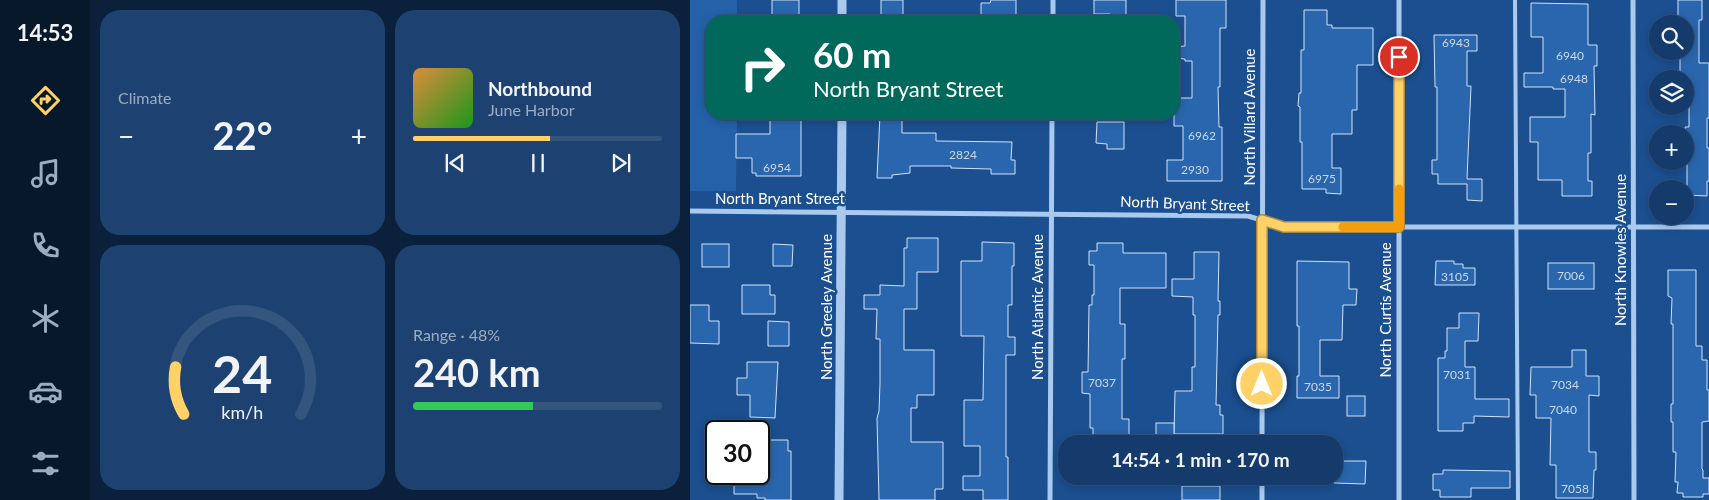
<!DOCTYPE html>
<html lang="en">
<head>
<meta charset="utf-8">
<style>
  :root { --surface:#143b6b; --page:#1d4271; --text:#f1f3f6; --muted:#9dadc1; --line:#33557e; --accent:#ffd166 }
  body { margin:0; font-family:Lato,sans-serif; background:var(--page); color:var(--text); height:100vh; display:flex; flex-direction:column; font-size:19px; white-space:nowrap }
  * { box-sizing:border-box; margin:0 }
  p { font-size:16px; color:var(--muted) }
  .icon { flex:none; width:28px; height:28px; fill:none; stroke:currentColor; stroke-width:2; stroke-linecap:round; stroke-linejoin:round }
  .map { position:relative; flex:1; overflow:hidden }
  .panel { display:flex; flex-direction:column; gap:10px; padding:10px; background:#0b203b; width:600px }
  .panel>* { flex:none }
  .hud { position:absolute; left:15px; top:15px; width:475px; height:105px; border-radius:20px; box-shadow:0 2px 8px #0003,0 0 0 1px var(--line); background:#00695c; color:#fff; overflow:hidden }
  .tools { position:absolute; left:959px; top:15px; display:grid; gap:10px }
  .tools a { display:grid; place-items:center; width:45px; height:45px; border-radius:50%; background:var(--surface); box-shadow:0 2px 8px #0003,0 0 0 1px var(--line); font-size:25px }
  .speed { position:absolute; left:15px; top:420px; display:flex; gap:10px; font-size:25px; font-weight:700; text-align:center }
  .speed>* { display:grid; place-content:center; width:65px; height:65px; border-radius:50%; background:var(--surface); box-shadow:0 2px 8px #0003,0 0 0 1px var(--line); line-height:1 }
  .speed .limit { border:2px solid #111; border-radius:8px; background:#fff; color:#111 }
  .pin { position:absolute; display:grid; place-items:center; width:42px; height:42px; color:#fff; margin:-21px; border:2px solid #fff; border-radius:50%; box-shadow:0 1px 5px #0007 }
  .me { position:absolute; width:55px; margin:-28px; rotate:0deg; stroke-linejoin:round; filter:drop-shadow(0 0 4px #0008) }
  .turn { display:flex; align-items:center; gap:18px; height:105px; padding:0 25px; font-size:22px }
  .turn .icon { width:65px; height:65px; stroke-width:2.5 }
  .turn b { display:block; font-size:35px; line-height:42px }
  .big { font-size:38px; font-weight:700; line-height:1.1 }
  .panel .widget { flex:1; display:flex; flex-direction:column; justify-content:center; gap:8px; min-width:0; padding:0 18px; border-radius:20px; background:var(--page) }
  .panel .dial { align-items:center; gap:0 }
  .dial svg { height:130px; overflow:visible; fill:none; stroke:var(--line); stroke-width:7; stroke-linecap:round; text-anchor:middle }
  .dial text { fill:var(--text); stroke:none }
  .song { display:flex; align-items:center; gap:15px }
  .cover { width:60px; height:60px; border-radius:8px; background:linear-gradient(135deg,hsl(30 70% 55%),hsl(120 70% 35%)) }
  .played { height:5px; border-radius:2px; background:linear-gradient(90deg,var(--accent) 55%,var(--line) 55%) }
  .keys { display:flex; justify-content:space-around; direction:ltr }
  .heat { display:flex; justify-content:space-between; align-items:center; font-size:28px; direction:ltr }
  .charge { height:8px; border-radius:4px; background:linear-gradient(90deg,#34c759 48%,var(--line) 0) }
  .panel .tiles { flex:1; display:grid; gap:10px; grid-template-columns:repeat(2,1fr) }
  .trip { position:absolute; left:368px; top:435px; width:285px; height:50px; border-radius:20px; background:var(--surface); box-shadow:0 2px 8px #0003,0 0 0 1px var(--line); font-weight:700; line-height:50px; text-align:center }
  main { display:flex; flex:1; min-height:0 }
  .tab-bar { display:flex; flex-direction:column; width:90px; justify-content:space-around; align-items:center; background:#08182b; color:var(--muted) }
  .tab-bar .icon { width:35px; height:35px }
  .tab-bar .selected { color:var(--accent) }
  .tab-bar b { font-size:22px; color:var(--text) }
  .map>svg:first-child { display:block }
</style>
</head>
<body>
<main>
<nav class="tab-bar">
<b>14:53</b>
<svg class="icon selected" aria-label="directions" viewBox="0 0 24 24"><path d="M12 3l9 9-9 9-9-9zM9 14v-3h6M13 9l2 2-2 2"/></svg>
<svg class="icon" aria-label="music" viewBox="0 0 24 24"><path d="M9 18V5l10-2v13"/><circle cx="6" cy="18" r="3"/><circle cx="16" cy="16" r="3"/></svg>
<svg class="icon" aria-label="phone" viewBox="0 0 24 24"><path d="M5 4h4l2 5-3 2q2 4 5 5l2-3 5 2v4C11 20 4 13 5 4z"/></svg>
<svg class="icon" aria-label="climate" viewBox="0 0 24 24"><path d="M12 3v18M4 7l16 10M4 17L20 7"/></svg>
<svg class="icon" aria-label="car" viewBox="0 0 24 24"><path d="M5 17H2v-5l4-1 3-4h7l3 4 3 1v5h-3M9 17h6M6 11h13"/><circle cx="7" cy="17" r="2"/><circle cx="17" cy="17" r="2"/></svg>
<svg class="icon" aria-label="filters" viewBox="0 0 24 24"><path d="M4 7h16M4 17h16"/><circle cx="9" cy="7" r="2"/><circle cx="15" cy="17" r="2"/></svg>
</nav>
<section class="panel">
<div class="tiles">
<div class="widget"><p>Climate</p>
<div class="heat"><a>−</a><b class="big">22°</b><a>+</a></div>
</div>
<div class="widget">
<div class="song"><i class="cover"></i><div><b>Northbound</b><p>June Harbor</p></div></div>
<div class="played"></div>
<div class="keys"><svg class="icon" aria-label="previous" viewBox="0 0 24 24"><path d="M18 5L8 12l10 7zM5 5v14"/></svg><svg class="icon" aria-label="pause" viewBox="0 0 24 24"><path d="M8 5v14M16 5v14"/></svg><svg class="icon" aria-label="next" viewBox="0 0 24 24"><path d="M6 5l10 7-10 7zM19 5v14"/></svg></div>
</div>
<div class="widget dial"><svg viewBox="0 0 100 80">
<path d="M14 69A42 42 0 1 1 86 69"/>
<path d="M14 69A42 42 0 0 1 9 40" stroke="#ffd166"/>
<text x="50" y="56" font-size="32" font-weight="700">24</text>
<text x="50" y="72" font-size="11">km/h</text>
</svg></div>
<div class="widget"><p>Range · 48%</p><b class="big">240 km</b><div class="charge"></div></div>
</div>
</section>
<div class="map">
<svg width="1019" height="500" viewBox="0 0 1019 500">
  <rect width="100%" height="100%" fill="#1b4f8f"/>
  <path fill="#2461a8" d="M0 0H47V21H21V114H47L46 191H0Z"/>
  <g fill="#2a66ad" stroke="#cfe3fa">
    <path d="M82 0H109V15H105V17H82Z"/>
    <rect x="191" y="0" width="22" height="21"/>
    <path d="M301 0H326V21H291V3H300Z"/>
    <path d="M404 0H436V21H420V14H404Z"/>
    <path d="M486 0H536V28H530V87H528L529 127H532V181H477V160H493V126H484V98H502V61H495V59L484 58V47L495 46V16H486Z"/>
    <path d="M988 0H1012V20H1009V63H1019V118H1017V148H1019V181H1017V196L997 195V159L995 127H999V81H995V79H990V51H995V19H988Z"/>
    <path d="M841 3 898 4V45H907V66H904L905 115 901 114V153H898V181H902V196H872V180H848V142H840V117H875V89H863V87H834V73H853V37H841Z"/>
    <path d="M614 10H637V25H642V28H683V65H667V110H662V134H642V168H651V194L636 193V189H612V142H610V107L608 106 609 93H611V50H614Z"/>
    <path d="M744 35H787V51H777V86H781L777 179H792V201L777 200V184H748V174H742V160H747V87H745Z"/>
    <path d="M80 114H111V176H66V173H62V158H46V134H80Z"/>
    <path d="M190 115H212V133H246V141L322 142 321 160H325V174H301V169L261 168V166H220V173L202 175V178H187Z"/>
    <path d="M407 122H434V149H417V144L406 143Z"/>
    <path d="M217 238H248V272H227V309H214V350H244V395H227V408H221V442H253V489H245V500H189L187 418 189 411 190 383V339H186L187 309H174V295H190V285L214 286V248H217Z"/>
    <path d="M292 242 324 243V266H322V305H318V337H325V355H316V457H318V500H293V490H273V476H290V446H274V400H293L294 336H271V261H292Z"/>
    <path d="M407 243H433V253H476V288H430V324H435V359H432V419H439V437L403 436V428H400V394L392 393V372H398L399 305H402V295H404V265H399V251H407Z"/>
    <rect x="12" y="244" width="27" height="23"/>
    <path d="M83 244 103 245 102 266H83Z"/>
    <path d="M504 252H529L528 301H530V315H528L526 405H530V415H533V434H484L485 391H502V367H505V315H503V297L482 296V279H504Z"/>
    <path d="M607 261 659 262V289H667L666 305H653L652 340H630V376H649V398H607V376H609V326H607Z"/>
    <path d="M746 261H764V264H773V268H785V285H745Z"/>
    <rect x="858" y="263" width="46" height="26"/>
    <path d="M978 270H1006V346H1012V360H1017V390H1019V421L1012 422V469L1013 470V478H1019V494H1013V497H993V493H987L988 482H985L986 452H983V422H981V404H983V324H981L982 298 978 296Z"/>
    <path d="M52 285H80V295H85V314H52Z"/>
    <path d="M0 305H19V321H29V344L0 343Z"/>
    <path d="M769 313H789L788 341H775V367H785V399H819V417L784 416V423H773V431H748V358H755V351H757V328H769Z"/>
    <path d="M78 321 99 322V346H78Z"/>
    <path d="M882 350H896V376H909V396L899 395V452H906V470H904L903 498H866V465H860L861 418H846V395H840L841 367H882Z"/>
    <path d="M57 362H88L85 418 60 417V395H47V378H57Z"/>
    <rect x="657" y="396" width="18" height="20"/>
    <rect x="466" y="423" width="18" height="15"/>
    <path d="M71 440H98V451H101V500H75V498H67V494H44V474H71Z"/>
    <path d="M644 461H676L675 484 644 483Z"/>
    <path d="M753 470 820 471V488H781V497H750V490H743V474H753Z"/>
    <rect x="492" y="486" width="38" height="14"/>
  </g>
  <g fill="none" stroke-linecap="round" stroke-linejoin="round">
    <path stroke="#a9c9ee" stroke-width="4" d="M825 0 828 500"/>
    <g stroke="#a9c9ee" stroke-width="5">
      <path d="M709 0V500"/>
      <path d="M943 0 944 500"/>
      <path d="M363 21V0"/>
      <path d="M0 211 558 216 594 227H1019"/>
      <path d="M572 444 573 0"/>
      <path d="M360 500 362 114"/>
      <path d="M572 500V476"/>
    </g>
    <g stroke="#a9c9ee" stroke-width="9">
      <path d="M152 21V0"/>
      <path d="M149 500 152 114"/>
    </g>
  </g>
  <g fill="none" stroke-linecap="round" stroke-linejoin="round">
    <defs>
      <path id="route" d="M572 384V220L594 227H709V57"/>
    </defs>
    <use href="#route" stroke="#a68842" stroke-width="12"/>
    <use href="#route" stroke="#ffd166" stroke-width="9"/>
    <path stroke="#f59e0b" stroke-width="9" d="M653 227H709V189"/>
  </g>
  <g text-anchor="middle" stroke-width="5" stroke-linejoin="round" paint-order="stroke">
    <g font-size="12" fill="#cad9ea">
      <text x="766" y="47">6943</text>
      <text x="880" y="60">6940</text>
      <text x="884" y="83">6948</text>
      <text x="512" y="140">6962</text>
      <text x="273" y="159">2824</text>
      <text x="87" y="172">6954</text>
      <text x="505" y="174">2930</text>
      <text x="632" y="183">6975</text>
      <text x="881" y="280">7006</text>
      <text x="765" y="281">3105</text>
      <text x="767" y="379">7031</text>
      <text x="412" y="387">7037</text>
      <text x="875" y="389">7034</text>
      <text x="628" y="391">7035</text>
      <text x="873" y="414">7040</text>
      <text x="885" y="493">7058</text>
    </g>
    <g font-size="15" fill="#fff" stroke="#1b4f8f">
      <text transform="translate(560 117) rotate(-90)" y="5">North Villard Avenue</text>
      <text x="90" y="204">North Bryant Street</text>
      <text transform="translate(495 204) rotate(2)" y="5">North Bryant Street</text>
      <text transform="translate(931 250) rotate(-90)" y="5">North Knowles Avenue</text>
      <text transform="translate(137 307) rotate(-90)" y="5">North Greeley Avenue</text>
      <text transform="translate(348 307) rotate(-90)" y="5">North Atlantic Avenue</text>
      <text transform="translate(696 310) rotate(-90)" y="5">North Curtis Avenue</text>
    </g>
  </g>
</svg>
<div class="tools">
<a><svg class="icon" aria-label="search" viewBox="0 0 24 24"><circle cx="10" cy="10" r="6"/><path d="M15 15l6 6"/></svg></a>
<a><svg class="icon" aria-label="layers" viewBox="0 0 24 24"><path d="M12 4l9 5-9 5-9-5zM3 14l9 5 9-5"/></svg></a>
<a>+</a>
<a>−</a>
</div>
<div class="speed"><div class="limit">30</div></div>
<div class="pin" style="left:709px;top:57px;background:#d93025"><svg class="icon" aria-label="arrive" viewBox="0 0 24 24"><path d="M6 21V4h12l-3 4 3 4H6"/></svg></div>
<svg class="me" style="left:572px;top:384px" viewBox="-20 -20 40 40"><circle r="17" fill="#ffd166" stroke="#fff" stroke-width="3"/><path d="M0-11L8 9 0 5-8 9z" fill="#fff"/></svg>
<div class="trip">14:54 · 1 min · 170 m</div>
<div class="hud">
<div class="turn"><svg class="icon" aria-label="right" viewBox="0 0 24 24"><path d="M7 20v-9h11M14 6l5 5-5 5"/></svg><div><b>60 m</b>North Bryant Street</div></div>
</div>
</div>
</main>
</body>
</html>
